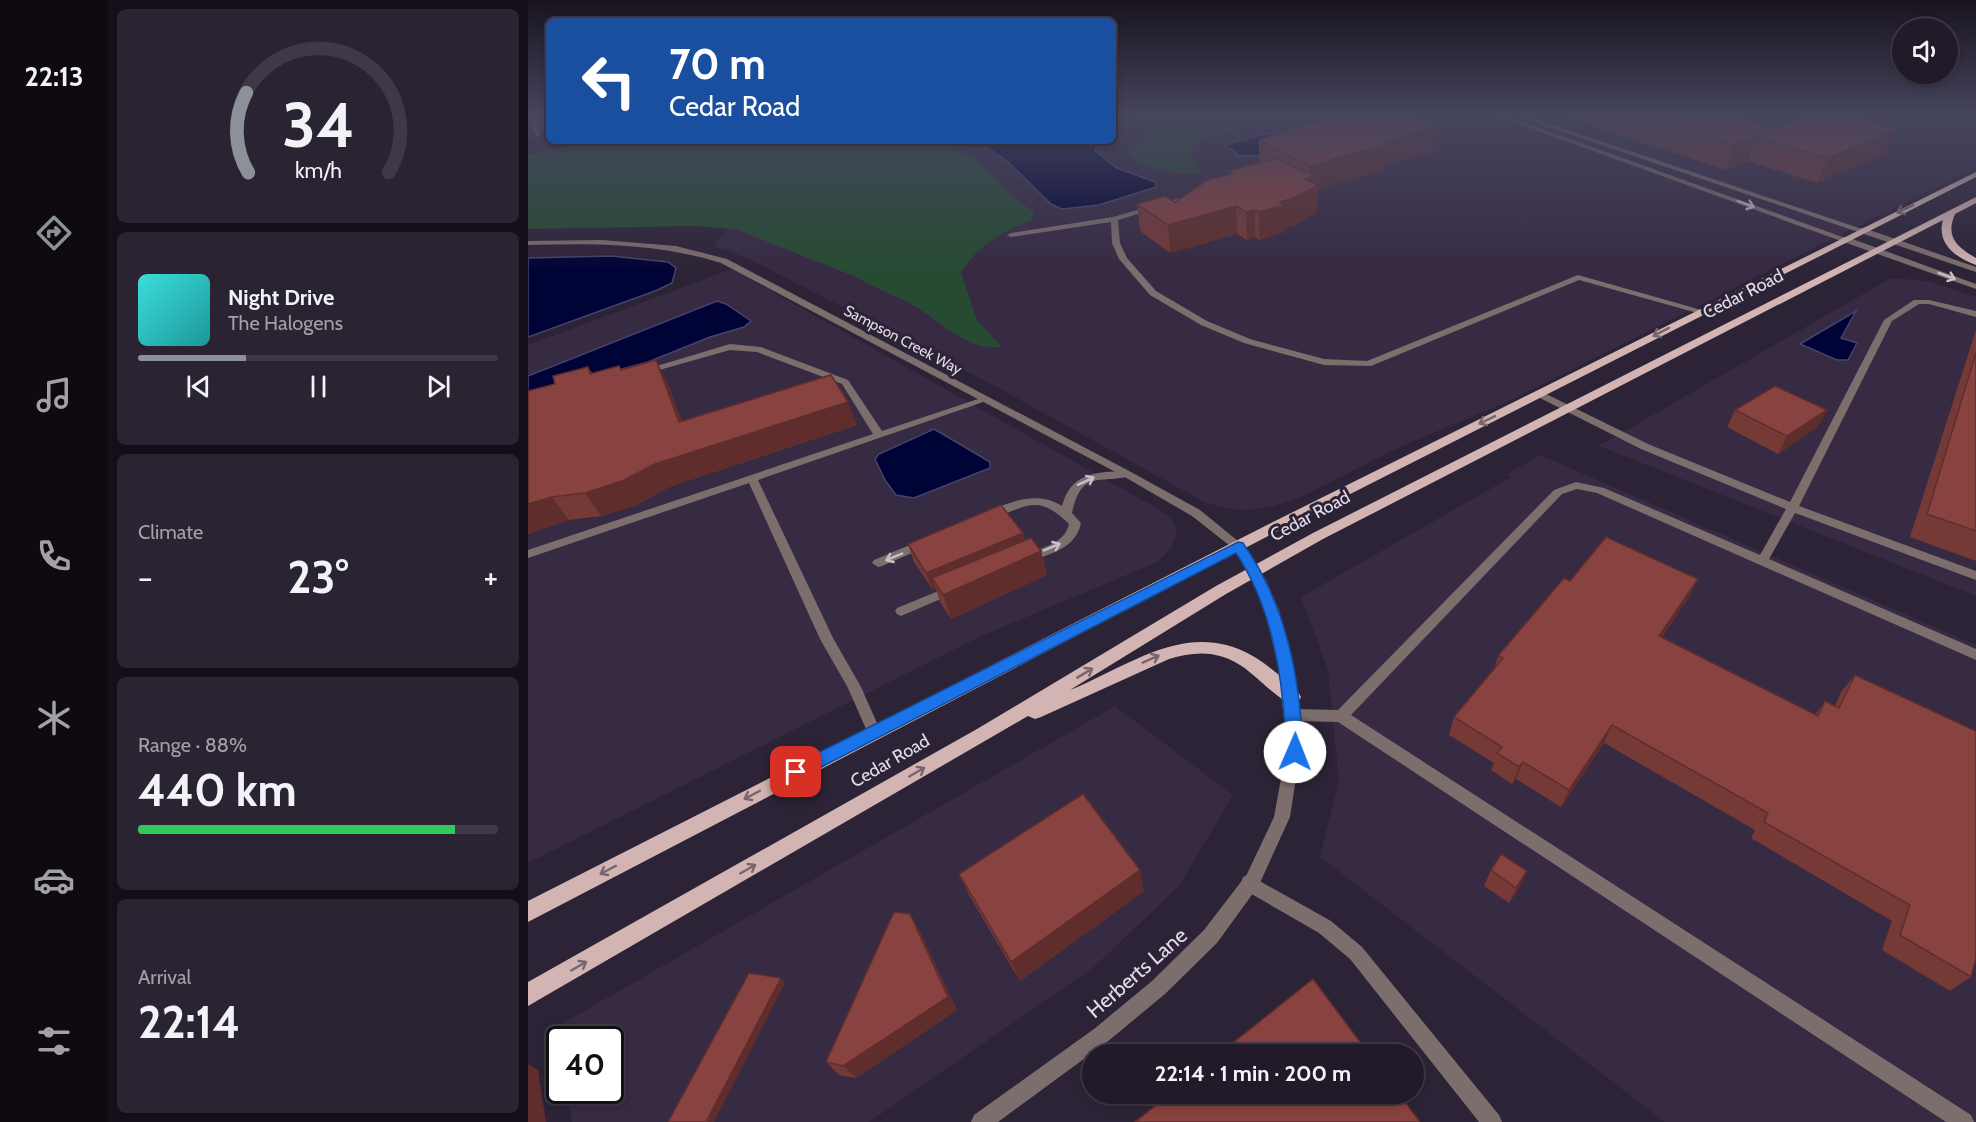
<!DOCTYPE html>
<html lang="en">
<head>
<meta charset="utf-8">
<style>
  :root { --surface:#221a29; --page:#2a2331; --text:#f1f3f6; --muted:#a2a1a8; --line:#3f3846; --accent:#8c9099 }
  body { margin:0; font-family:Cabin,sans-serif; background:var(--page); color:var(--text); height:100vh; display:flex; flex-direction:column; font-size:22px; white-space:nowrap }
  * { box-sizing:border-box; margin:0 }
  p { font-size:20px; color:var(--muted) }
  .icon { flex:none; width:33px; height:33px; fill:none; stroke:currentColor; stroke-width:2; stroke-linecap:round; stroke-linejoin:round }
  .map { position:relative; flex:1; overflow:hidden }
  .details { display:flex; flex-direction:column; gap:9px; padding:9px; background:#130e17; width:420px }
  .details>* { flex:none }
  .guide { position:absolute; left:18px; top:18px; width:570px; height:126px; border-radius:9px; box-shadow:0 3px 9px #0003,0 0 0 2px var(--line); background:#1a4fa0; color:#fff; overflow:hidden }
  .fabs { position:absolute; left:1364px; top:18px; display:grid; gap:12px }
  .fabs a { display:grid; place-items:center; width:66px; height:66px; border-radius:50%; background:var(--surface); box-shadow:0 3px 9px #0003,0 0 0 2px var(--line); font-size:30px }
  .speed { position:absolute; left:18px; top:1026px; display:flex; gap:12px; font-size:30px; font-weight:700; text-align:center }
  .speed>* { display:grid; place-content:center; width:78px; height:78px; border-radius:50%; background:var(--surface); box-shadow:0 3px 9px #0003,0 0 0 2px var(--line); line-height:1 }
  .speed .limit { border:3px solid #111; border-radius:9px; background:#fff; color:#111 }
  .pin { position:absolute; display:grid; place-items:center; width:51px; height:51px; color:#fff; margin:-26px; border-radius:12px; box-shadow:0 3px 9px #0006 }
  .me { position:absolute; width:66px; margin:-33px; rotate:1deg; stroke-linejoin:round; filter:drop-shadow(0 0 4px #0008) }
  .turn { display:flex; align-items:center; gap:21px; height:126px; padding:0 24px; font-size:27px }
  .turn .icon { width:78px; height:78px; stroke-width:2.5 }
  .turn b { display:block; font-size:42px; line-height:51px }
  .big { font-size:45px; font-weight:700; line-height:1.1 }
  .details .widget { flex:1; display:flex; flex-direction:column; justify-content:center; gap:9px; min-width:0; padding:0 21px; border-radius:9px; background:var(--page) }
  .details .dial { align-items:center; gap:0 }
  .dial svg { height:156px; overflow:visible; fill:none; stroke:var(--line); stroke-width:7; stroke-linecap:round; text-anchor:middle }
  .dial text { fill:var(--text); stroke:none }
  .song { display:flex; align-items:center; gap:18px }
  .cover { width:72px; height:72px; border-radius:9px; background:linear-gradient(135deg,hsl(180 70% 55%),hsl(180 70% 35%)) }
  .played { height:6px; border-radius:3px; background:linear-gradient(90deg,var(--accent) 30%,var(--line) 30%) }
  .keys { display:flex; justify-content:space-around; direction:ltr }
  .heat { display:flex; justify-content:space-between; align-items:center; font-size:33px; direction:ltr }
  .charge { height:9px; border-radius:4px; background:linear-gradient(90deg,#34c759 88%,var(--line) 0) }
  .trip { position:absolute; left:554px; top:1044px; width:342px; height:60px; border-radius:30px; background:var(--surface); box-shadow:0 3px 9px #0003,0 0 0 2px var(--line); font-weight:700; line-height:60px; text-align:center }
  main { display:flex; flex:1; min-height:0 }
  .tabs { display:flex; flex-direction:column; width:108px; justify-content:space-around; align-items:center; background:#0e0a10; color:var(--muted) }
  .tabs .icon { width:42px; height:42px }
  .tabs .on { color:var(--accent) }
  .tabs b { font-size:27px; color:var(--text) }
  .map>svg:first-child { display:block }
</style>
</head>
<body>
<main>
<nav class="tabs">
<b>22:13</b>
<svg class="icon on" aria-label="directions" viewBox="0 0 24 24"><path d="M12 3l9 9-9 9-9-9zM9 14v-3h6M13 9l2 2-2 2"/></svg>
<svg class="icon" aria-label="music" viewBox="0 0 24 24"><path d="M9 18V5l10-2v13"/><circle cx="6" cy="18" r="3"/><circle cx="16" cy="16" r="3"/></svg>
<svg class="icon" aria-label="phone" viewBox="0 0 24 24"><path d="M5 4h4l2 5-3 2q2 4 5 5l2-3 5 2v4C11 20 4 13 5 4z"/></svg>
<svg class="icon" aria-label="climate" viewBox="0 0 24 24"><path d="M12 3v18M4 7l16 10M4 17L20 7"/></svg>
<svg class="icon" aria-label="car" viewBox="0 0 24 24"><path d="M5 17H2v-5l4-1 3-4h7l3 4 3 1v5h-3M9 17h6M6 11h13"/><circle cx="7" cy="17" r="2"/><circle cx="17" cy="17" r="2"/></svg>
<svg class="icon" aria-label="filters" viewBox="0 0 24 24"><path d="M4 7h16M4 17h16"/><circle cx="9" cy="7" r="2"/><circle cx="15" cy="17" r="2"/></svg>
</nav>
<section class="details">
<div class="widget dial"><svg viewBox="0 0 100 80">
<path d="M14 69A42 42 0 1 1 86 69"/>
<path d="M14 69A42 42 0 0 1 13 28" stroke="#8c9099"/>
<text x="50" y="56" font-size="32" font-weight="700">34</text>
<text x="50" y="72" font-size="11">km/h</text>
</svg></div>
<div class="widget">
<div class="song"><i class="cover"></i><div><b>Night Drive</b><p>The Halogens</p></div></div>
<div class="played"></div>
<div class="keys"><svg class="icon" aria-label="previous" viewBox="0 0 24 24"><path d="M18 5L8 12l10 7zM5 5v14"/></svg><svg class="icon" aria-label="pause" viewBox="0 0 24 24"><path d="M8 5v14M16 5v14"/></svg><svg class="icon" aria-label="next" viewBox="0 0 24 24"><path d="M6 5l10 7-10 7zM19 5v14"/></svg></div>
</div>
<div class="widget"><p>Climate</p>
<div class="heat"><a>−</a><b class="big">23°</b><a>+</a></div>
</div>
<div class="widget"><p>Range · 88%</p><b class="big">440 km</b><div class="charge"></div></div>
<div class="widget"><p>Arrival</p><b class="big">22:14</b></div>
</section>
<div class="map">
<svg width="1448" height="1122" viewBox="0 0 1448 1122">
  <rect width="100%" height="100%" fill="#2d2337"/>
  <g fill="#372a43">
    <path d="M585 114H1448V167L977 403 874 446 771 498 742 507 720 510 696 508 676 502 467 386 219 258 186 246 220 204 305 141H585Z"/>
    <path d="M204 269 625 506 644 518 649 531 644 547 629 562 451 637 0 863V345Z"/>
    <path d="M1363 278 1400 281 1448 297V596L1071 446Z"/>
    <path d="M1012 455 1448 645V1122H1137L792 857 811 780 800 670 773 597 983 477 979 474Z"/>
    <path d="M587 706 705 795 650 887 565 968 341 1122H44L40 1091 82 1090V1040L32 1039 30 1026Z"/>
  </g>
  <g fill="#264b32">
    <path d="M606 114H879L867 119C801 121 724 112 665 147L664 156 674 173C657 178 611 168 600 154 618 141 625 130 606 114Z"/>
    <path d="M62 141H417L451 162 487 199 506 212 503 220C473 234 452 243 433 272L449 320 474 347C436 351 414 321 383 304 364 294 346 288 328 277L207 229 166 226 0 229V155Z"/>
  </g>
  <g fill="#000335" stroke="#44446b" stroke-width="1.5">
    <path d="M739 134H767L735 155 711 156 704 149 697 147 703 143Z"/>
    <path d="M451 141H569L567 151 589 168 627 182 628 187 571 205 534 209 523 204 480 162Z"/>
    <path d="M83 256 140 262 148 268 144 283 127 291 0 337V258Z"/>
    <path d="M189 301 198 304 223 321 216 327 182 337 120 362 0 394V376Z"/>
    <path d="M1328 311 1313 338 1329 343 1320 360H1309L1272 344Z"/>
    <path d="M406 429 462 462V468L386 498 368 495 357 480 347 459 351 454Z"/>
  </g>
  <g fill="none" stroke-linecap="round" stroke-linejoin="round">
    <g fill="#7c6e6d" fill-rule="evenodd">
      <path d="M0 114H5L13 137 8 136Z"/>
      <path d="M963 114H972L1320 239 1313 241Z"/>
      <path d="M991 115H995L1337 230 1330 232 991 117Z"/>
      <path d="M663 195 668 196 590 220 592 243 599 258 628 291 679 321 722 339 796 359 839 361 1050 275 1177 311 1173 314 1051 280 843 366 796 365 716 343 673 325 622 295 591 259 584 243 583 222 483 237 479 235 483 233 585 217Z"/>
      <path d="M1386 300H1401L1448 311V317L1401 304H1391L1364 321 1271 506 1448 571V580L1267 513 1241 559 1448 649V660L1069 493 1049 489 1034 494 823 715 1443 1115 1446 1122H1418L810 722 767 721 762 719 760 715 762 711 767 709 810 710 1026 490 1048 482 1076 488 1232 555 1258 509 1113 449 1008 396V392H1014L1120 444 1262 502 1356 320Z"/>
      <path d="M202 344 233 347 320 380 354 431 453 398H459L461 400 230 480 305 638 333 687 353 732 351 736 346 738 341 736 320 688 292 639 221 483 0 558V550L345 434 314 384 229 352 202 350 117 374 112 371Z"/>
      <path d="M599 471 604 474 603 476C569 484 554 470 544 513L553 523C548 548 524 553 503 561L499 562 493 558 495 555C511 549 537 544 541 524 509 492 498 508 462 519L456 515 458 512C482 502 509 490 534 506 543 472 569 472 599 471Z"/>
      <path d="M396 539 400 540 402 543 400 546 354 566 350 567 344 563 346 560Z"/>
      <path d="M425 585 431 589 429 592 373 616 369 614 367 611 369 608Z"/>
      <path d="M721 875 803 921 834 947 971 1115 974 1122H951L822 959 791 933 715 889 713 883 715 877Z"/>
    </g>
    <path fill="#7c6e6d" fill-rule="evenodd" d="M74 240 148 246 199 259 603 472 672 510 716 546 714 549H706L664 516 595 476 193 263C130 243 66 243 0 245V241Z"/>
    <g fill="#7c6e6d" fill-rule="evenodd">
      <path d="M1330 228H1336L1448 267V272L1330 232Z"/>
      <path d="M1313 237H1319L1448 284V289L1313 241Z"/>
      <path d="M710 542 714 543 738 580 751 610 764 667 773 746 762 817 731 885 689 943 637 994 579 1042 470 1122H443L446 1115 566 1029 624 981 676 930 719 874 746 817 759 746 750 667 735 601 726 580 704 546Z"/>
    </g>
    <g fill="#d2b5b2" fill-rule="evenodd">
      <path d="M1448 172V177L763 524 0 922V901L753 518Z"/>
      <path d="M1448 197V203L1427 214C1417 237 1429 247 1448 258V265C1428 258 1408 243 1415 220L795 539 698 594 542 690C601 666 659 619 723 655 741 665 755 679 770 692L773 697 770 702C765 704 762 704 757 701 735 687 719 663 692 656 675 651 658 654 641 659L513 717 507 719 500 716 0 1006V982L449 729 688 586 785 533Z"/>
    </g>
  </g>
  <g fill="#753936">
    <path d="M1038 114H1231L1215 120 1247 129H1369L1357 154 1289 183 1220 161 1198 170 1038 117Z"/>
    <path d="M754 131 905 151 857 166V170L790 189 789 212 767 225 756 228V232L731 240 727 237 719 240 709 234 642 253 612 231 609 204 647 202 701 175V171L731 163V140L754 133Z"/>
    <path d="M1448 330V561L1382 537Z"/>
    <path d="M91 366 93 370 139 382 154 421 329 425 141 487 109 505 73 516 41 520 0 534 60 367 64 373Z"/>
    <path d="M1207 410H1299L1289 427 1250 454 1199 427Z"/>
    <path d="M495 533 497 540 513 551 519 575 423 619 412 602 408 589 405 590 386 562 380 544Z"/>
    <path d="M1170 579 1161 597 1134 637 1287 715 1297 701 1307 706 1313 692 1327 675 1443 977 1422 991 1354 950 1364 921 1223 838 1227 830 1076 743 1033 807 988 779 984 784 963 770 966 763 921 735 926 717 966 670 970 656 1042 581Z"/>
    <path d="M963 870 992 887 981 903 956 886Z"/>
    <path d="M431 874 616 891 492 981 441 895Z"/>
    <path d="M382 914 391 930 429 1010 328 1078 311 1075 298 1062Z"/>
  </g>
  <g fill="#5f2e2c">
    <path d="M16 114H21V132L14 133 5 116Z"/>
    <path d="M1180 114H1231L1174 134Z"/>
    <path d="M0 122 4 138H0Z"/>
    <path d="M908 126 905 151 857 166V170L790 189 789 212 767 225 756 228V232L731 240V212L752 202 777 179 782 177V166L854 142Z"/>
    <path d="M1369 129 1357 154 1289 183 1300 158Z"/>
    <path d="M1229 137 1220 161 1198 170 1207 145Z"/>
    <path d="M708 206 709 234 642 253 640 225Z"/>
    <path d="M727 210V237L719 240 718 212Z"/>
    <path d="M128 360 139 382 163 444 151 422Z"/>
    <path d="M320 402 329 425 141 487 109 505 73 516 57 493 127 464Z"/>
    <path d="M1299 410 1289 427 1250 454 1259 436Z"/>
    <path d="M24 497 41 520 0 534V504Z"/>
    <path d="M495 533 500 551 404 578 408 589 405 590 398 573Z"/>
    <path d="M513 551 519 575 423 619 415 595Z"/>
    <path d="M1170 579 1161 597 1122 654 1131 636Z"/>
    <path d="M1084 725 1076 743 1033 807 1041 790Z"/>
    <path d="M995 762 988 779 984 784 991 767Z"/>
    <path d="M612 870 616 891 492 981 483 962Z"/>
    <path d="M999 871 992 887 981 903 988 888Z"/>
    <path d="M382 914 391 930 429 1010 328 1078 315 1066Z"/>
    <path d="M253 978 257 983 186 1122H178Z"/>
    <path d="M0 1064 10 1070 18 1122H0Z"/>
  </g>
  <g fill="#88423f" stroke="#5f2e2c" stroke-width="1.5">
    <path d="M856 114H872L908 126 854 142 860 144 782 166 731 140 758 132 754 131 798 120 841 118Z"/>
    <path d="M1110 114H1195L1247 129 1287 114H1313L1369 129 1300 158 1229 137 1207 145Z"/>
    <path d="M748 158 786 176 777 179 790 185 768 197 752 202 757 205 731 212 727 210 718 212 708 206 640 225 609 204 637 196 647 202 680 180 706 173 701 171Z"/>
    <path d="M1448 353V531L1399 514Z"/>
    <path d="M128 360 151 422 303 375 320 402 127 464 94 481 57 493 24 497 0 504V391L27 384 25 376 60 367 62 374 91 366 93 370Z"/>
    <path d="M1247 386 1299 410 1259 436 1207 410Z"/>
    <path d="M473 505 495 533 398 573 380 544Z"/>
    <path d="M1078 537 1170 579 1131 636 1290 716 1297 701 1311 708 1327 675 1448 731V958L1443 977 1372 935 1382 905 1236 822 1240 813 1084 725 1041 790 995 762 991 767 969 753 974 747 926 717 975 658 970 656 1036 578 1042 581Z"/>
    <path d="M503 538 513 551 415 595 404 578Z"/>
    <path d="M555 794 612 870 483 962 431 874Z"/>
    <path d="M973 854 999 871 988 888 963 870Z"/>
    <path d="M366 912 382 914 420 997 315 1066 298 1062Z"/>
    <path d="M221 973 253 978 178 1122H140Z"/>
    <path d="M785 979 841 1054H691Z"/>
    <path d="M642 1094H871L892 1122H607Z"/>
  </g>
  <defs><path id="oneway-shaft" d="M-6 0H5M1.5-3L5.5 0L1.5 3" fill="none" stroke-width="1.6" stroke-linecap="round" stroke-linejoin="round" transform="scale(1.5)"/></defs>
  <g stroke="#c8c0c9">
    <use href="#oneway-shaft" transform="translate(1218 204) rotate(20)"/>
    <use href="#oneway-shaft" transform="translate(1419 276) rotate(21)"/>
    <use href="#oneway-shaft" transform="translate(558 481) rotate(-25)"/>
    <use href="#oneway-shaft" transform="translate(524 547) rotate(-23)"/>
    <use href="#oneway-shaft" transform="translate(366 557) rotate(157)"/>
  </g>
  <g stroke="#77656e">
    <use href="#oneway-shaft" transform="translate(1377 209) rotate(154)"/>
    <use href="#oneway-shaft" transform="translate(1133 332) rotate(153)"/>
    <use href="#oneway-shaft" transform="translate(959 420) rotate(154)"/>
    <use href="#oneway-shaft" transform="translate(623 659) rotate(-24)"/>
    <use href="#oneway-shaft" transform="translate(557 673) rotate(-31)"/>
    <use href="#oneway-shaft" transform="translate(389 772) rotate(-30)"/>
    <use href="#oneway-shaft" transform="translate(224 795) rotate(152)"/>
    <use href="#oneway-shaft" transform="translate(220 869) rotate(-30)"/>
    <use href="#oneway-shaft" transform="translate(80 870) rotate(152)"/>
    <use href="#oneway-shaft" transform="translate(51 966) rotate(-30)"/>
  </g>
  <linearGradient id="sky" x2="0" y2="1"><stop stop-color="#19131e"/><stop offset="0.42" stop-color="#46455e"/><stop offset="1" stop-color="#46455e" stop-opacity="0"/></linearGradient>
  <rect width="1448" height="272" fill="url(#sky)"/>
  <path fill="#1a73e8" stroke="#114b97" stroke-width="1.5" d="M710 542 715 543C759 606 772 677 775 752L773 757H761L758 752C756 684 746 610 708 553L274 777 268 780 262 777 260 772 262 767Z"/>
  <g text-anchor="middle" stroke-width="6" stroke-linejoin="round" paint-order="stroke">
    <g font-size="15" fill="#e2dbe8" stroke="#2d2337">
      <text transform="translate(375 340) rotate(28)" y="5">Sampson Creek Way</text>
    </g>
    <g font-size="18" fill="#e2dbe8" stroke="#2d2337">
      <text transform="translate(1215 294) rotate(-27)" y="6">Cedar Road</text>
      <text transform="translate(782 516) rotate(-28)" y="6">Cedar Road</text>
      <text transform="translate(362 761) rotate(-30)" y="6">Cedar Road</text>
    </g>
    <g font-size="21" fill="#e2dbe8" stroke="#2d2337">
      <text transform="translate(609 973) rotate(-41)" y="7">Herberts Lane</text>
    </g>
  </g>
</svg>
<div class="fabs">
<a><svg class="icon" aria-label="sound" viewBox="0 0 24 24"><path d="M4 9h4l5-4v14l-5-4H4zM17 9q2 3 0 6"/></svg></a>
</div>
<div class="speed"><div class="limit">40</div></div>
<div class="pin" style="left:268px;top:772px;background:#d93025"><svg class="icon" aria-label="arrive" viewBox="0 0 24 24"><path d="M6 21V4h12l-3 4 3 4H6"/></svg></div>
<svg class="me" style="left:767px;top:752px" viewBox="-20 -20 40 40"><circle r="19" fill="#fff"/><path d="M0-13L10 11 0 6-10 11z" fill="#1a73e8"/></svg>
<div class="trip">22:14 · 1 min · 200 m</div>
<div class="guide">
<div class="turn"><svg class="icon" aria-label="left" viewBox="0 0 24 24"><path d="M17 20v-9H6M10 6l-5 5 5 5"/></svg><div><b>70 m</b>Cedar Road</div></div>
</div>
</div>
</main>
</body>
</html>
